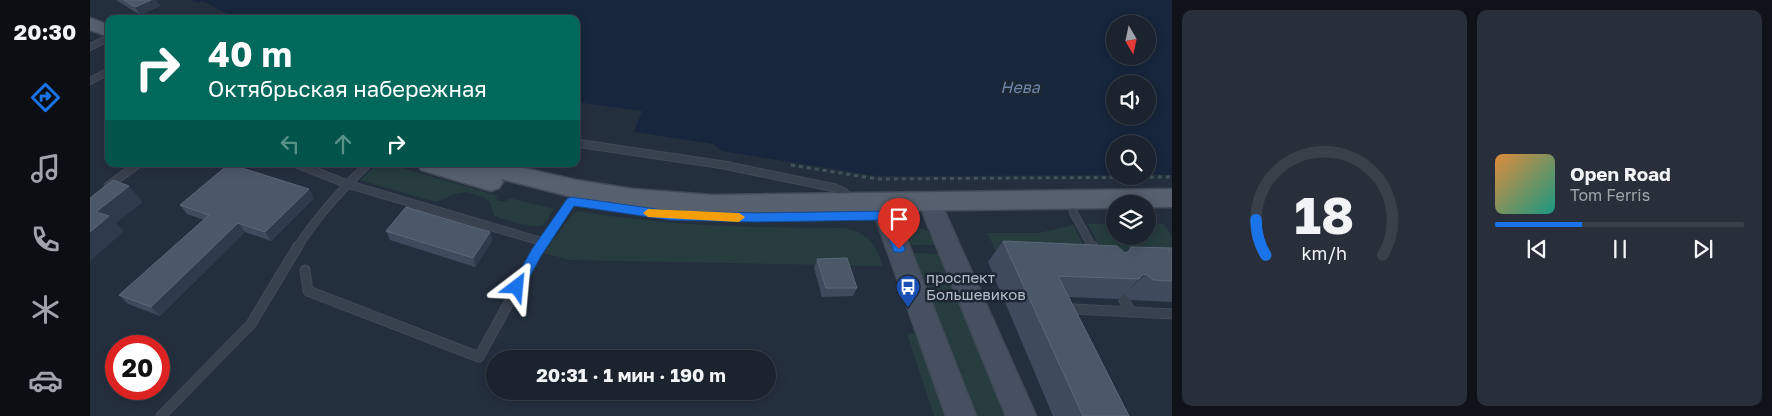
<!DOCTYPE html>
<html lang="ru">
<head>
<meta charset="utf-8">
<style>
  :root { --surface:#1b232e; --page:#282f3a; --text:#f1f3f6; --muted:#a0a4aa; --line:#39404a; --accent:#1a73e8 }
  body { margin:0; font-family:"Golos Text",sans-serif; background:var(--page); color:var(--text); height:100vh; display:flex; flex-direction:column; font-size:19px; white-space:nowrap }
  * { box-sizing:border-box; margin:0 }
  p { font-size:16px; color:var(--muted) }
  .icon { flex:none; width:28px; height:28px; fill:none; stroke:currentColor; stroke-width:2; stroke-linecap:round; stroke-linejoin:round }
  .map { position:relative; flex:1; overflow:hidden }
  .drawer { display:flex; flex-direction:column; gap:10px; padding:10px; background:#0f1319; width:600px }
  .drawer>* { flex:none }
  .hud { position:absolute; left:15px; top:15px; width:475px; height:152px; border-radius:10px; box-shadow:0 2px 12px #0003,0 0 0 1px var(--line); background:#00695c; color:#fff; overflow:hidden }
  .needle { width:32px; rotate:171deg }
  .fabs { position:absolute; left:1016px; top:15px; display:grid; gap:10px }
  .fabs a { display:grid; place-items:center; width:50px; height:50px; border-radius:50%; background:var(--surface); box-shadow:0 2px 12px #0003,0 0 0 1px var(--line); font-size:25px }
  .speed { position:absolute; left:15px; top:335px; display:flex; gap:10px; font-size:25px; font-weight:700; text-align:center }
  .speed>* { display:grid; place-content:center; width:65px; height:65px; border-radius:50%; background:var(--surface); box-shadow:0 2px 12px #0003,0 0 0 1px var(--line); line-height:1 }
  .speed .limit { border:8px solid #d22; background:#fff; color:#111 }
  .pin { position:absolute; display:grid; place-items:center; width:42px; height:42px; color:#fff; margin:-51px -21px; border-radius:50% 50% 50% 0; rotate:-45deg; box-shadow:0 0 5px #0007 }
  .pin .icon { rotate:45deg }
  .me { position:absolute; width:55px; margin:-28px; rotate:29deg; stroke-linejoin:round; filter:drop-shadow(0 0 4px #0008) }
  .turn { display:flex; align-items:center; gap:18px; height:105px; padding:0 20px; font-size:22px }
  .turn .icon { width:65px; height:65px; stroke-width:2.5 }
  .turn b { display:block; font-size:35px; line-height:42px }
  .lanes { display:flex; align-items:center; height:48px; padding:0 20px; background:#0003; justify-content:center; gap:25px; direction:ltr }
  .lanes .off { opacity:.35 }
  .drawer .card { flex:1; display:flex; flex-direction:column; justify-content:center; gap:8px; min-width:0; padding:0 18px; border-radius:10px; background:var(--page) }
  .drawer .dial { align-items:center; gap:0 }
  .dial svg { height:130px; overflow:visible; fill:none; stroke:var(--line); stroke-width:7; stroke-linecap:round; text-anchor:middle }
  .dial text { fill:var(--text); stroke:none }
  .song { display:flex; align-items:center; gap:15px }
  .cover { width:60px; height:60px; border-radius:8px; background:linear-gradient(135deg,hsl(30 70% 55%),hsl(170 70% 35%)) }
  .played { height:5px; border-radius:2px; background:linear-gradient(90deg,var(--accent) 35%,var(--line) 35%) }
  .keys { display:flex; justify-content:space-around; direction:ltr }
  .drawer .tiles { flex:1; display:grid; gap:10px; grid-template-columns:repeat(2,1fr) }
  .trip { position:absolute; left:396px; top:350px; width:290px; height:50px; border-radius:25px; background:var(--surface); box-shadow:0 2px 12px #0003,0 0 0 1px var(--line); font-weight:700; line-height:50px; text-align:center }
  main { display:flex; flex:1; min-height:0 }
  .dock { display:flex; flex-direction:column; width:90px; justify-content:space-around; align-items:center; background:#0b0e12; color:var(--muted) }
  .dock .icon { width:35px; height:35px }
  .dock .selected { color:var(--accent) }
  .dock b { font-size:22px; color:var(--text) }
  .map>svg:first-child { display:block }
</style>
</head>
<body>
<main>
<nav class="dock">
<b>20:30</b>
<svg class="icon selected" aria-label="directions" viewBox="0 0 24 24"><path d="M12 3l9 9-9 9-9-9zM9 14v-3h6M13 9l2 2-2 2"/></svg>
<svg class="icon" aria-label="music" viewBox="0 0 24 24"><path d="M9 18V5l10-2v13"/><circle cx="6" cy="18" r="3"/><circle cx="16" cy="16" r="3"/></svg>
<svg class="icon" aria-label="phone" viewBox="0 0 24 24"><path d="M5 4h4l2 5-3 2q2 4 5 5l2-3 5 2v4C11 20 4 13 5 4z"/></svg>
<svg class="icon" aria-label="climate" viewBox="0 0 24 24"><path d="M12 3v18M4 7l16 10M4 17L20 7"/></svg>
<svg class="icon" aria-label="car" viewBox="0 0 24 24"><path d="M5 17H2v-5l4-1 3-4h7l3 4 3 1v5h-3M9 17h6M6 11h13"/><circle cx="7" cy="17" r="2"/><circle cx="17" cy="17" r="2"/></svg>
</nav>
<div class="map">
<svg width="1082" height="416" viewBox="0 0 1082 416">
  <rect width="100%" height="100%" fill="#242f3e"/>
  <g fill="#263c3f">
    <path d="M288 164H299L408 196 406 200 416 202 419 198 464 209C460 214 457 222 452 225 442 230 415 219 404 216L400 202 393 197 376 192 365 194 346 202 270 180Z"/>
    <path d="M487 211C576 226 664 228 755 228 779 234 785 243 793 266L480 260 454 253 481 216Z"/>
    <path d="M997 224H1025V236H1058V224H1074L1082 236V262L1019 260Z"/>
    <path d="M983 225 1002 260 908 255 897 233H949Z"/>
    <path d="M826 227 838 231 847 245H818L815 236 816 231Z"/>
    <path d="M822 253 852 254 920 416H885Z"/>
    <path d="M828 333 857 416H844L817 334Z"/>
  </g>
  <path fill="#17263c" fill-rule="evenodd" d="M102 0H1082V175L1058 174V144H1025V175L788 176 632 151 623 144 486 123V19H148L112 1 108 3ZM1025 24H1058V56H1025ZM1025 84H1058V116H1025Z"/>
  <path fill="#242f3e" d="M486 102 552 111 544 132 486 123Z"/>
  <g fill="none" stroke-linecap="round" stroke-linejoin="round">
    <defs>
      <g id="service-far2">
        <path d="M0 47 12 41"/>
        <path d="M0 81 19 71"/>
      </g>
      <g id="service-far1">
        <path d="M486 143 634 165 745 188 754 192 761 201"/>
        <path d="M207 164 257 184 453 242"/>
        <path d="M18 186 48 164"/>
        <path d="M983 212 1003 248"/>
        <path d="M207 248C227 216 251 190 278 164"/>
        <path d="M450 248 481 201"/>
      </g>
      <g id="service">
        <path d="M1003 246 1006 252"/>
        <path d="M215 270 218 291 389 357 450 246"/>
        <path d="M1034 300 1041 312"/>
        <path d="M977 312 984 309 1082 314"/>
        <path d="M71 416 161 324 208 246"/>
      </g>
      <g id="secondary">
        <path d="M839 193 847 195 850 201 946 416H916L828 201 831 195Z"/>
        <path d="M791 194 799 196 802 202 886 416H856L780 202 783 196Z"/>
      </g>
      <g id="primary">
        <path d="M0 18 19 25V37L0 30Z"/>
        <path d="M327 164H367L373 166 372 164H417L486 180 543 189 622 195 1082 189V207H1058V204H1025V208L622 213 543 207 486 198 411 179 413 182 409 188 401 191 331 170Z"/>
      </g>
    </defs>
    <use href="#service-far2" stroke="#414a57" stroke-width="8"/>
    <use href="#service-far1" stroke="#414a57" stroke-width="9"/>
    <use href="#service" stroke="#414a57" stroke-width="11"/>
    <use href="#secondary" stroke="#414a57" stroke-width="3"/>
    <use href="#primary" stroke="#414a57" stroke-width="3"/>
    <path stroke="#3f5557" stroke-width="3" stroke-dasharray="4 4" stroke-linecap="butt" d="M701 165 787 179 1082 177"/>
    <use href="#service-far2" stroke="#38414e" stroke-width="5.5"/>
    <use href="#service-far1" stroke="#38414e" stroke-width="7"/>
    <use href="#service" stroke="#38414e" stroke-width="9"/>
    <use href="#secondary" fill="#465061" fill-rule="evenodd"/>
    <use href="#primary" fill="#56606e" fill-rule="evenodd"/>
  </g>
  <g fill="#3f4b5c">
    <path d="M26 0H66L70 6 50 15Z"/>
    <path d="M224 198 181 241 155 232 70 316 38 304 29 295 114 220 97 214 90 205Z"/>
    <path d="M296 231 400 232 402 241 385 267 300 240Z"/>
    <path d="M913 241 1036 252 1041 247 1082 248V302L1041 300 1034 294 1028 299 979 297 1039 416H963L898 262Z"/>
    <path d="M727 259 767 288 763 296 732 297 724 268Z"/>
  </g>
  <g fill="#2f3b4b">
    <path d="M61 0H66L70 6 50 15 45 7Z"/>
    <path d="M39 186 53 202 26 223 34 231 0 261V232L6 212Z"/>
    <path d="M219 189 224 198 181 241 175 232Z"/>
    <path d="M148 223 155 232 70 316 61 307Z"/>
    <path d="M400 232 402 241 385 267 383 258Z"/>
    <path d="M1056 274 1034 294 1049 279 1052 275Z"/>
  </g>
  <g fill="#4b5868" stroke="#5c6777">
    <path d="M34 0H61L45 7Z"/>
    <path d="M139 164 219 189 175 232 148 223 61 307 29 295 119 215 90 205Z"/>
    <path d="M23 180 39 186 6 212 19 216 0 232V198Z"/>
    <path d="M316 207 400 232 383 258 296 231Z"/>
    <path d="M913 241 1027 246 1035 253 1039 252 1041 247 1082 248V281L1063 280 1056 274 1052 275 1049 279 968 276 1039 416H993Z"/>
    <path d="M757 258 767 288H736L727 259Z"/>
  </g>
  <path fill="#1a73e8" stroke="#114b97" d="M481 197 580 211 666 213 796 211 802 215 815 249 813 252H804L792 220 666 222 580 220 484 206 451 256 432 291 427 293 423 291 421 287 442 249 477 199Z"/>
  <path fill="#f59e0b" d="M558 209 649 213 655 217 649 222 558 217 553 213Z"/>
  <defs>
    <symbol id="bus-pin" viewBox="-11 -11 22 30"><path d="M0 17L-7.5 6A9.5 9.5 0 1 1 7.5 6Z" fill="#1a4fb4" stroke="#1d2633"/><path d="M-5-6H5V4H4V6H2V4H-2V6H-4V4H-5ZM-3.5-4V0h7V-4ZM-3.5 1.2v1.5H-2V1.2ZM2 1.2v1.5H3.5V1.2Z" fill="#fff"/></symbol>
  </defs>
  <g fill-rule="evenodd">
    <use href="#bus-pin" x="804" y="273" width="28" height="38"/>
  </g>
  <g text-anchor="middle" stroke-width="5" stroke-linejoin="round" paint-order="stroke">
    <g font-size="15" fill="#b4bcc9" stroke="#1d2633" text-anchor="start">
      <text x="836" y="283">проспект<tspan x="836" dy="17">Большевиков</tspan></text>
    </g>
    <g font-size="16" font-style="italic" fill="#6d86a8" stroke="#1d2633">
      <text x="930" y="93">Нева</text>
    </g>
  </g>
</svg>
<div class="fabs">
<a><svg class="needle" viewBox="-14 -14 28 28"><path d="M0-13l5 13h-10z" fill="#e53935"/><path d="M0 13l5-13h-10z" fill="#a0a4aa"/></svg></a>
<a><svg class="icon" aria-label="sound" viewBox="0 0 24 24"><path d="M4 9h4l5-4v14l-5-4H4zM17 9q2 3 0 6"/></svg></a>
<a><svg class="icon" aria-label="search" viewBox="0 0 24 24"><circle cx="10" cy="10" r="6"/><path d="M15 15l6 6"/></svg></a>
<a><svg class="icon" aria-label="layers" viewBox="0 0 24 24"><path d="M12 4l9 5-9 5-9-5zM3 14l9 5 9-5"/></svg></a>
</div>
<div class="speed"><div class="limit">20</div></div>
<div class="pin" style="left:809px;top:249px;background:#d93025"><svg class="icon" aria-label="arrive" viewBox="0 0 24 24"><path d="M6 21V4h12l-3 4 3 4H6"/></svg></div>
<svg class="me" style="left:427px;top:287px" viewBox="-20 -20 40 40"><path d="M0-17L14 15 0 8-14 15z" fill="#1a73e8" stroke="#fff" stroke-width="4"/></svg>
<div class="trip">20:31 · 1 мин · 190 m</div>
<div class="hud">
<div class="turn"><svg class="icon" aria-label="right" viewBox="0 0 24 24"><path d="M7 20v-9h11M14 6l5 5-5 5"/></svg><div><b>40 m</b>Октябрьская набережная</div></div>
<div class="lanes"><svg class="icon off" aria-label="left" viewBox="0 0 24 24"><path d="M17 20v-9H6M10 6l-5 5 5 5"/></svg><svg class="icon off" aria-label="ahead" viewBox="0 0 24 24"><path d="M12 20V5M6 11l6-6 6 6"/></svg><svg class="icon" aria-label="right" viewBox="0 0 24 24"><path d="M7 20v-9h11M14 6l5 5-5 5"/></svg></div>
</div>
</div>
<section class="drawer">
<div class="tiles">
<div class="card dial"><svg viewBox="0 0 100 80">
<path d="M14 69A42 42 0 1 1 86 69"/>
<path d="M14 69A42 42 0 0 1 8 47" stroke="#1a73e8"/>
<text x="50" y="56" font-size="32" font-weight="700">18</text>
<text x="50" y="72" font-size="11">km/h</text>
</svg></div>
<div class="card">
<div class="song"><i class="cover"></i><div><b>Open Road</b><p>Tom Ferris</p></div></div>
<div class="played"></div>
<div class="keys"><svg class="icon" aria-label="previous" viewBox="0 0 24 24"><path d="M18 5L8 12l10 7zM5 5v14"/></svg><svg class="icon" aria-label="pause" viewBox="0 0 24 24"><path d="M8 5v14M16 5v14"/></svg><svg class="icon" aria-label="next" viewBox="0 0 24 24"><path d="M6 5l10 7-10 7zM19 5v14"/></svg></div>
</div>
</div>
</section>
</main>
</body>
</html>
